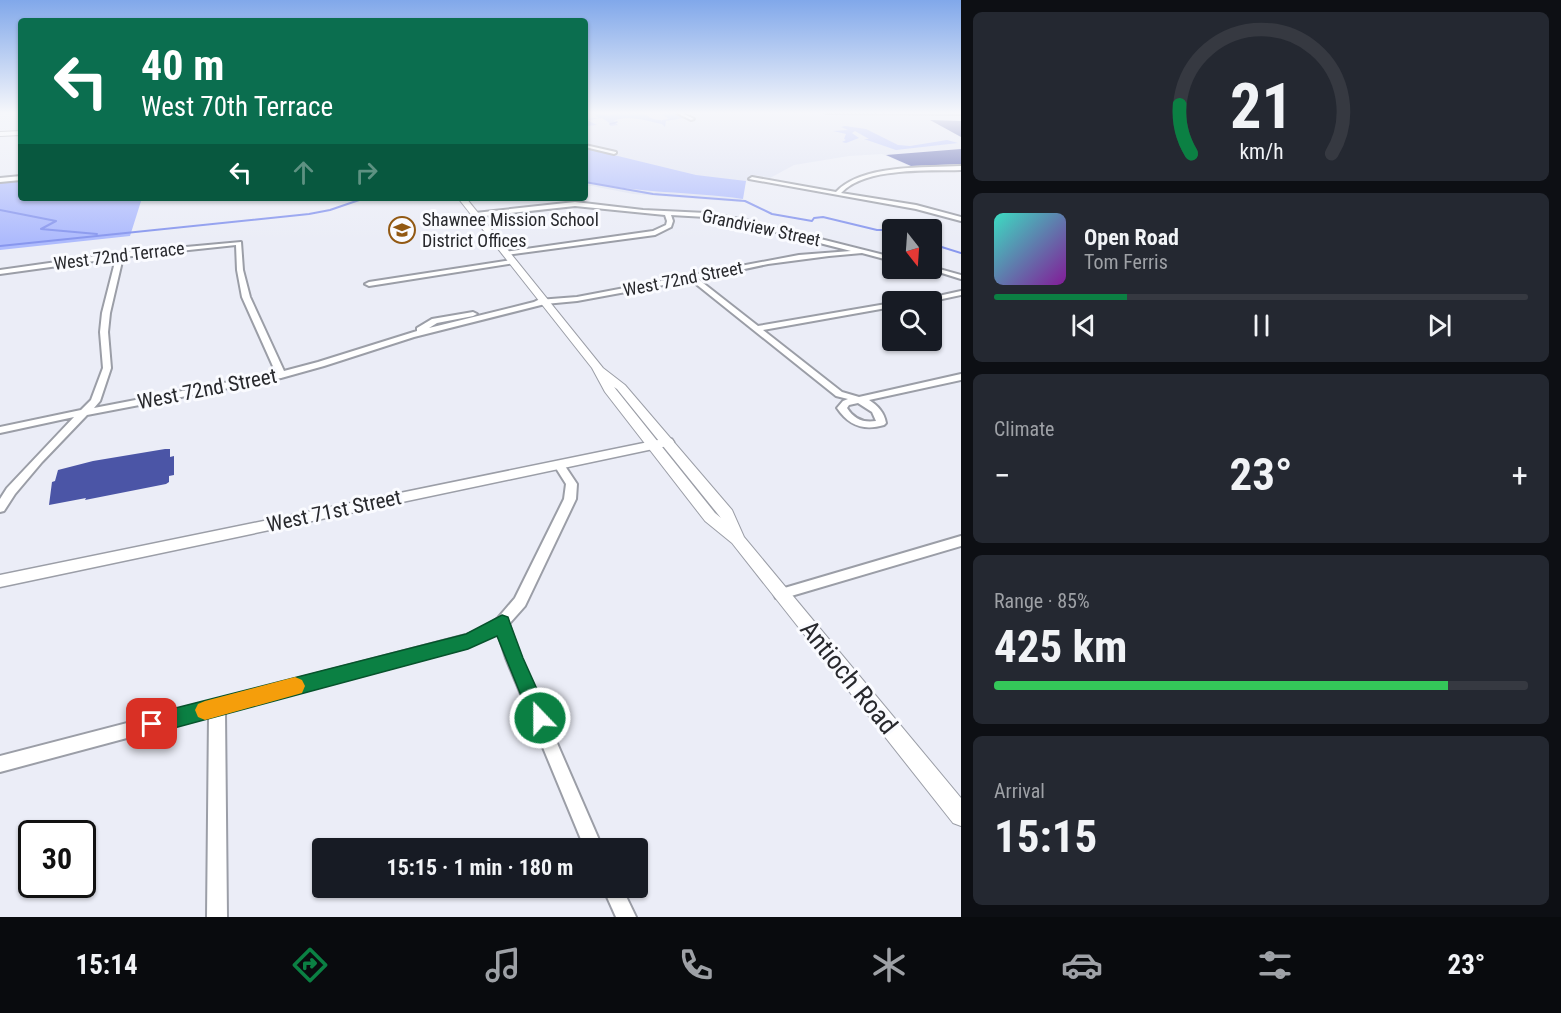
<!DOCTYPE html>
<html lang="en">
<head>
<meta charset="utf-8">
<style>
  :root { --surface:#171b24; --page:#242831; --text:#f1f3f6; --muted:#9ea1a6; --line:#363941; --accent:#0b8043 }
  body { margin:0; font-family:"Roboto Condensed",sans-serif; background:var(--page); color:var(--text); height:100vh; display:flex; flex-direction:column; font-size:22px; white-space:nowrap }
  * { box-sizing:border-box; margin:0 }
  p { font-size:20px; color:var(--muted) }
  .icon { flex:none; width:33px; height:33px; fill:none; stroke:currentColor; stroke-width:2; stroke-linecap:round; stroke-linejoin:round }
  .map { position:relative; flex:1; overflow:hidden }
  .drawer { display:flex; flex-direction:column; gap:12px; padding:12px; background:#0d0f14; width:600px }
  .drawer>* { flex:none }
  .guide { position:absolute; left:18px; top:18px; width:570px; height:183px; border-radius:6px; box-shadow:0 2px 4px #0004; background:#0b6e4f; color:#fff; overflow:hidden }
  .needle { width:39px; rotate:163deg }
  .fabs { position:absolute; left:882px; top:219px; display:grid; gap:12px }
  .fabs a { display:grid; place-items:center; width:60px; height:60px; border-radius:6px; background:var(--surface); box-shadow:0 2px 4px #0004; font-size:30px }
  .speed { position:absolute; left:18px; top:820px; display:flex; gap:12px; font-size:30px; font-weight:700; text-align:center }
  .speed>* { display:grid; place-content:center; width:78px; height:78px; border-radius:50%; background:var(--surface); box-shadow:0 2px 4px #0004; line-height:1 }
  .speed .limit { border:3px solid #111; border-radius:9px; background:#fff; color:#111 }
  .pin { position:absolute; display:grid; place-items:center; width:51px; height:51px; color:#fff; margin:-26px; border-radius:12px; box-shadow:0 3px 9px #0006 }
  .me { position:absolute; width:66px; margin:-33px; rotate:338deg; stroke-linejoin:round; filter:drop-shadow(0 0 4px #0008) }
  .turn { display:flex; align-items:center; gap:21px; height:126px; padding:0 24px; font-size:27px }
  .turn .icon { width:78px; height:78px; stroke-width:2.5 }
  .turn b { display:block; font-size:42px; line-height:51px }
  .lanes { display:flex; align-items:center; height:57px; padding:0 24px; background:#0003; justify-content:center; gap:30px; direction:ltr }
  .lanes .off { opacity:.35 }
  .big { font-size:45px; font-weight:700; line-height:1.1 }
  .drawer .widget { flex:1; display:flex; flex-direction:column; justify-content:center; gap:9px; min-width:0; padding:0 21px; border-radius:9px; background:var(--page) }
  .drawer .dial { align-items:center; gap:0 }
  .dial svg { height:156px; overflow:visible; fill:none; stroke:var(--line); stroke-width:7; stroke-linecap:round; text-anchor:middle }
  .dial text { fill:var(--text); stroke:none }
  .song { display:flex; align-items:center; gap:18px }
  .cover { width:72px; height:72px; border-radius:9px; background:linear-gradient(135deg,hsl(170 70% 55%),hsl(290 70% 35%)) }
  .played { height:6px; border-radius:3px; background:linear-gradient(90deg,var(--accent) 25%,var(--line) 25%) }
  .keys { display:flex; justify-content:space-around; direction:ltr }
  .heat { display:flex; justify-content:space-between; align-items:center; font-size:33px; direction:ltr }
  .charge { height:9px; border-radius:4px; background:linear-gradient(90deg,#34c759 85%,var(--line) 0) }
  .trip { position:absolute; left:312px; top:838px; width:336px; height:60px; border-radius:6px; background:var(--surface); box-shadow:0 2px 4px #0004; font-weight:700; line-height:60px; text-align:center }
  .dock { display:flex; height:96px; justify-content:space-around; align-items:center; background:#090b0e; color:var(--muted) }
  .dock .icon { width:42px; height:42px }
  .dock .on { color:var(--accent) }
  .dock b { font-size:27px; color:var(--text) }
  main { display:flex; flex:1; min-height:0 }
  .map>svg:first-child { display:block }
</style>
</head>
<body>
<main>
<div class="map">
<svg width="961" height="917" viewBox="0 0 961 917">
  <rect width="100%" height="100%" fill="#ebedf7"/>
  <path fill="#dee2f3" d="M585 112H961V168L948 166 916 169 882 154 849 156 794 165 770 178 756 175 746 181 741 202 633 194 592 186H585Z"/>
  <g fill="#aebbfd">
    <path d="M590 112 608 116C616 113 628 109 638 112 649 115 650 120 661 120V122L662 120 669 119 661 114 665 113 663 112H674L684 118 666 121 665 127 662 124C647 121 627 114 614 121L618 125 610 126 611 124 602 118 587 120 597 125 585 126V119L599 118 593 114H585Z"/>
    <path d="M845 126 866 129 898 145 910 146 947 140 958 143 896 150 864 139H869L855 131 852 133 859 138 846 143 842 142 846 140 844 139 846 134 833 131 848 130 841 127Z"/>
    <path d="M585 148 696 175 746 181 743 199C690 191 639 194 585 181Z"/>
    <path d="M21 179V198H142L130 236 0 250V181Z"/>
  </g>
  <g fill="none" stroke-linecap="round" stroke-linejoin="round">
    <path stroke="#8897ee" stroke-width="1.5" d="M610 124 617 122"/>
    <g stroke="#8897ee" stroke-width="2">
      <path d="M585 182 653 194 745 201 772 214 812 221 814 218 823 217 877 230H892"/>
      <path d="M0 210 56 221 41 229 97 234"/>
      <path d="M932 244 961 253"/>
      <path d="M0 246 309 214 330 210 365 198"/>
    </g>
  </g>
  <g fill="#4b55a6">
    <path d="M930 120 961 121V137Z"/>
    <path d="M961 149V164L911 166 886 155Z"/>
    <path d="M165 449H170V457L174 456V475L169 476V482L166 484 85 500 86 498 49 505 52 482 55 481 58 470 93 461Z"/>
  </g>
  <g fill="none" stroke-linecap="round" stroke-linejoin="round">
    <defs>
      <g id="minor">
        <path d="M675 112H680L694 119 691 120Z"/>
        <path d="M824 112H961V114L826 113Z"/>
        <path d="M585 145 616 152V153L614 154 585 147Z"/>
        <path d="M961 166V170C928 171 865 167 841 193L916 205 961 217V221L916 209 749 179 752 177 836 192C862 164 925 168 961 166Z"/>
        <path d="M21 176V180L0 182V178Z"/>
        <path d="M575 202 643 210 706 213 745 220 892 257V261L862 253 829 256 768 264 698 279 758 326 892 303V307L763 330 842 392 859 397 961 374V380L869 400C878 406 884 412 886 423L884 425C864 431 849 426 837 408L843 401 848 399 836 396 691 280 577 301 545 304 414 337 324 366 281 378 87 415 42 462 15 494 4 511 0 512V499L7 488 74 417 0 433V427L81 410 91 400 103 368 100 332 102 313 116 258 0 274V270L120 253 241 242 243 270 250 297 284 371 318 362 417 331V328L432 319 473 312 477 314 473 316 437 323 429 328 534 302 538 300 577 297 799 255 851 251 745 224 706 217 671 215 673 221 671 227 655 235 506 255 503 253 504 252 653 231 666 225 667 221 665 215 575 206 475 217 472 215 475 213ZM236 245 237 270 242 297 276 373 94 408 100 401 111 368 108 332 110 313 123 257ZM858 403 872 412 876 421C863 423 854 419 847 408L849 405Z"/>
        <path d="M512 260 514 261V263L369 286 365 284 369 282Z"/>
        <path d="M932 267 961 275V279L926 268H932Z"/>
        <path d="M961 291V295L928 302H911Z"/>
        <path d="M559 461 563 463 577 484 576 499 525 606 509 624 520 658 603 849H585L506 658 498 633 468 647 225 712 227 917H207L209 716 0 772V756L466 635 482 629 497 619 515 598 564 499 566 484 554 465Z"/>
        <path d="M961 536V546L781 599 776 598 774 594 776 590 781 589Z"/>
        <path d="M603 888H622L636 917H616Z"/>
      </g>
      <path id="tertiary" d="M668 438 672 439 674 442 672 445 0 587V575Z"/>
      <g id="secondary">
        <path d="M21 131V135L0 136V132Z"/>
        <path d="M458 198H466L603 368 625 385 732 510 744 537 961 798V826L953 823 732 543 705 521 605 392 592 368ZM614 387 617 389 721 518 715 513Z"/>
      </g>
    </defs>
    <use href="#minor" stroke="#9b9ea7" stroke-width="4"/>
    <use href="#tertiary" stroke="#9b9ea7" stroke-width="3"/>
    <use href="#secondary" stroke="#9b9ea7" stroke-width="2"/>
    <use href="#minor" fill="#fff" fill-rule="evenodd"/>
    <use href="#tertiary" fill="#fff" fill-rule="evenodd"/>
    <use href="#secondary" fill="#fff" fill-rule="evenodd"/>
  </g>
  <linearGradient id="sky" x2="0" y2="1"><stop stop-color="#81a8ea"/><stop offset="0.47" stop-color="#f6f7fb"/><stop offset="1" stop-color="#f6f7fb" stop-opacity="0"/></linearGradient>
  <rect width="961" height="240" fill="url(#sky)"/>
  <path fill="#0b8043" stroke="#07532c" stroke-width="1.5" d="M502 615 508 617 510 623 523 658 550 718 547 725 540 728 533 725 497 636 468 649 152 734 145 731 142 724 145 717 152 714 466 634Z"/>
  <path fill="#f59e0b" d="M295 677 302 680 305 686 302 693 295 695 205 720 198 717 195 710 198 704 205 701Z"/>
  <defs>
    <symbol id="school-ring" viewBox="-11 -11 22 22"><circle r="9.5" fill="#fafbff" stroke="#925913" stroke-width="1.5"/><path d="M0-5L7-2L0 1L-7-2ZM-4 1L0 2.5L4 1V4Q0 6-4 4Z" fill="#925913"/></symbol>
  </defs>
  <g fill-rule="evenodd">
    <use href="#school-ring" x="387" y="215" width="30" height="30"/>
  </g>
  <g text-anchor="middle" stroke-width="6" stroke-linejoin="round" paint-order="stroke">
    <g font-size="18" fill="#28292d" stroke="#fafbff" text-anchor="start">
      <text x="422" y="226">Shawnee Mission School<tspan x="422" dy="21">District Offices</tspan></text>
    </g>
    <g font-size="18" fill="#28292d" stroke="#fafbff">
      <text transform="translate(761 228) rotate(12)" y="6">Grandview Street</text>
      <text transform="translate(119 256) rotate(-7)" y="6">West 72nd Terrace</text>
      <text transform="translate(683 279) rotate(-11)" y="6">West 72nd Street</text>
    </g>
    <g font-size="21" fill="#28292d" stroke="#fafbff">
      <text transform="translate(207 389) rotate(-11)" y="7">West 72nd Street</text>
      <text transform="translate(334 511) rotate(-12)" y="7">West 71st Street</text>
    </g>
    <g font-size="26" fill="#28292d" stroke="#fafbff">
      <text transform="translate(849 677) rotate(51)" y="9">Antioch Road</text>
    </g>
  </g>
</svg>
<div class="fabs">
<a><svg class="needle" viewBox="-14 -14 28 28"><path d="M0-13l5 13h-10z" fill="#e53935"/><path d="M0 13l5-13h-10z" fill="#9ea1a6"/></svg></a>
<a><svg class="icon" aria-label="search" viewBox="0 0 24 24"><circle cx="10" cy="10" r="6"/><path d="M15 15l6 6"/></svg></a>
</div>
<div class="speed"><div class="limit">30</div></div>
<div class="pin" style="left:152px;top:724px;background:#d93025"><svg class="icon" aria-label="arrive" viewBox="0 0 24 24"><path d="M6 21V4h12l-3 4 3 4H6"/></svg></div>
<svg class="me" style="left:540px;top:718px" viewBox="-20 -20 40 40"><circle r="17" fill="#0b8043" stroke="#fff" stroke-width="3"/><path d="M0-11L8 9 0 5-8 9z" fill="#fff"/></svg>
<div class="trip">15:15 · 1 min · 180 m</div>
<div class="guide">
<div class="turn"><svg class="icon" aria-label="left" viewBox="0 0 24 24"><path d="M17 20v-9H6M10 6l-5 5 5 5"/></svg><div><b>40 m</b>West 70th Terrace</div></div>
<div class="lanes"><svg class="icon" aria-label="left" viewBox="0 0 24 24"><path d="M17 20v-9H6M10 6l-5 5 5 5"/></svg><svg class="icon off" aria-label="ahead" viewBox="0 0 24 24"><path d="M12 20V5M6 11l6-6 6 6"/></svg><svg class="icon off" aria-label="right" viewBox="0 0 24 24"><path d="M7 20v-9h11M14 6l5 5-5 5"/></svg></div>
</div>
</div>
<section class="drawer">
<div class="widget dial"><svg viewBox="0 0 100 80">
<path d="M14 69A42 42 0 1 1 86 69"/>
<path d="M14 69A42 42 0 0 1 8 44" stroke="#0b8043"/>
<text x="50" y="56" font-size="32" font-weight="700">21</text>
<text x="50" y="72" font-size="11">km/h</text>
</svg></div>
<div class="widget">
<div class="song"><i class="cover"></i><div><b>Open Road</b><p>Tom Ferris</p></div></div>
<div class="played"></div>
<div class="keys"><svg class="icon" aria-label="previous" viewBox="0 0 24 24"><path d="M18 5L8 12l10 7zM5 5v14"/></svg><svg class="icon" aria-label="pause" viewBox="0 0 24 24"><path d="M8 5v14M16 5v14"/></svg><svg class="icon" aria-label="next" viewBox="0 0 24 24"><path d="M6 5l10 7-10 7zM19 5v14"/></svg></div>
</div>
<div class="widget"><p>Climate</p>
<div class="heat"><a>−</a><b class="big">23°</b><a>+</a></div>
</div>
<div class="widget"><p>Range · 85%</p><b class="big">425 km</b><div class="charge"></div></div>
<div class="widget"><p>Arrival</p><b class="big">15:15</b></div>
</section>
</main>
<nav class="dock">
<b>15:14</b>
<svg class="icon on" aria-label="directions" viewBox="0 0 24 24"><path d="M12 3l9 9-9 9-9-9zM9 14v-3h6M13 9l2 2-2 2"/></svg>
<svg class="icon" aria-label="music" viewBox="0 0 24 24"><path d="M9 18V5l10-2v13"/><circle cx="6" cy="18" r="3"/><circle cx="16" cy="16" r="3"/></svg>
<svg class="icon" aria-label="phone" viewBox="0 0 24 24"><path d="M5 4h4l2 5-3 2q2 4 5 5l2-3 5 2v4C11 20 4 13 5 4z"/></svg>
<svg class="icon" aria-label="climate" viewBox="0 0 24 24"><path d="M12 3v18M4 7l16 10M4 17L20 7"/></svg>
<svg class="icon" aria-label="car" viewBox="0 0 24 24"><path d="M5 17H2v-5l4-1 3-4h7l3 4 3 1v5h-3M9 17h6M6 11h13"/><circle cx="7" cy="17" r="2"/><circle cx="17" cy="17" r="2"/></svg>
<svg class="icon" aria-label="filters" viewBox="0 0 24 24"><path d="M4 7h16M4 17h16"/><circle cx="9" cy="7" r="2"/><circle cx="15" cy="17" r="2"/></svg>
<b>23°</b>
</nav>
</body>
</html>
